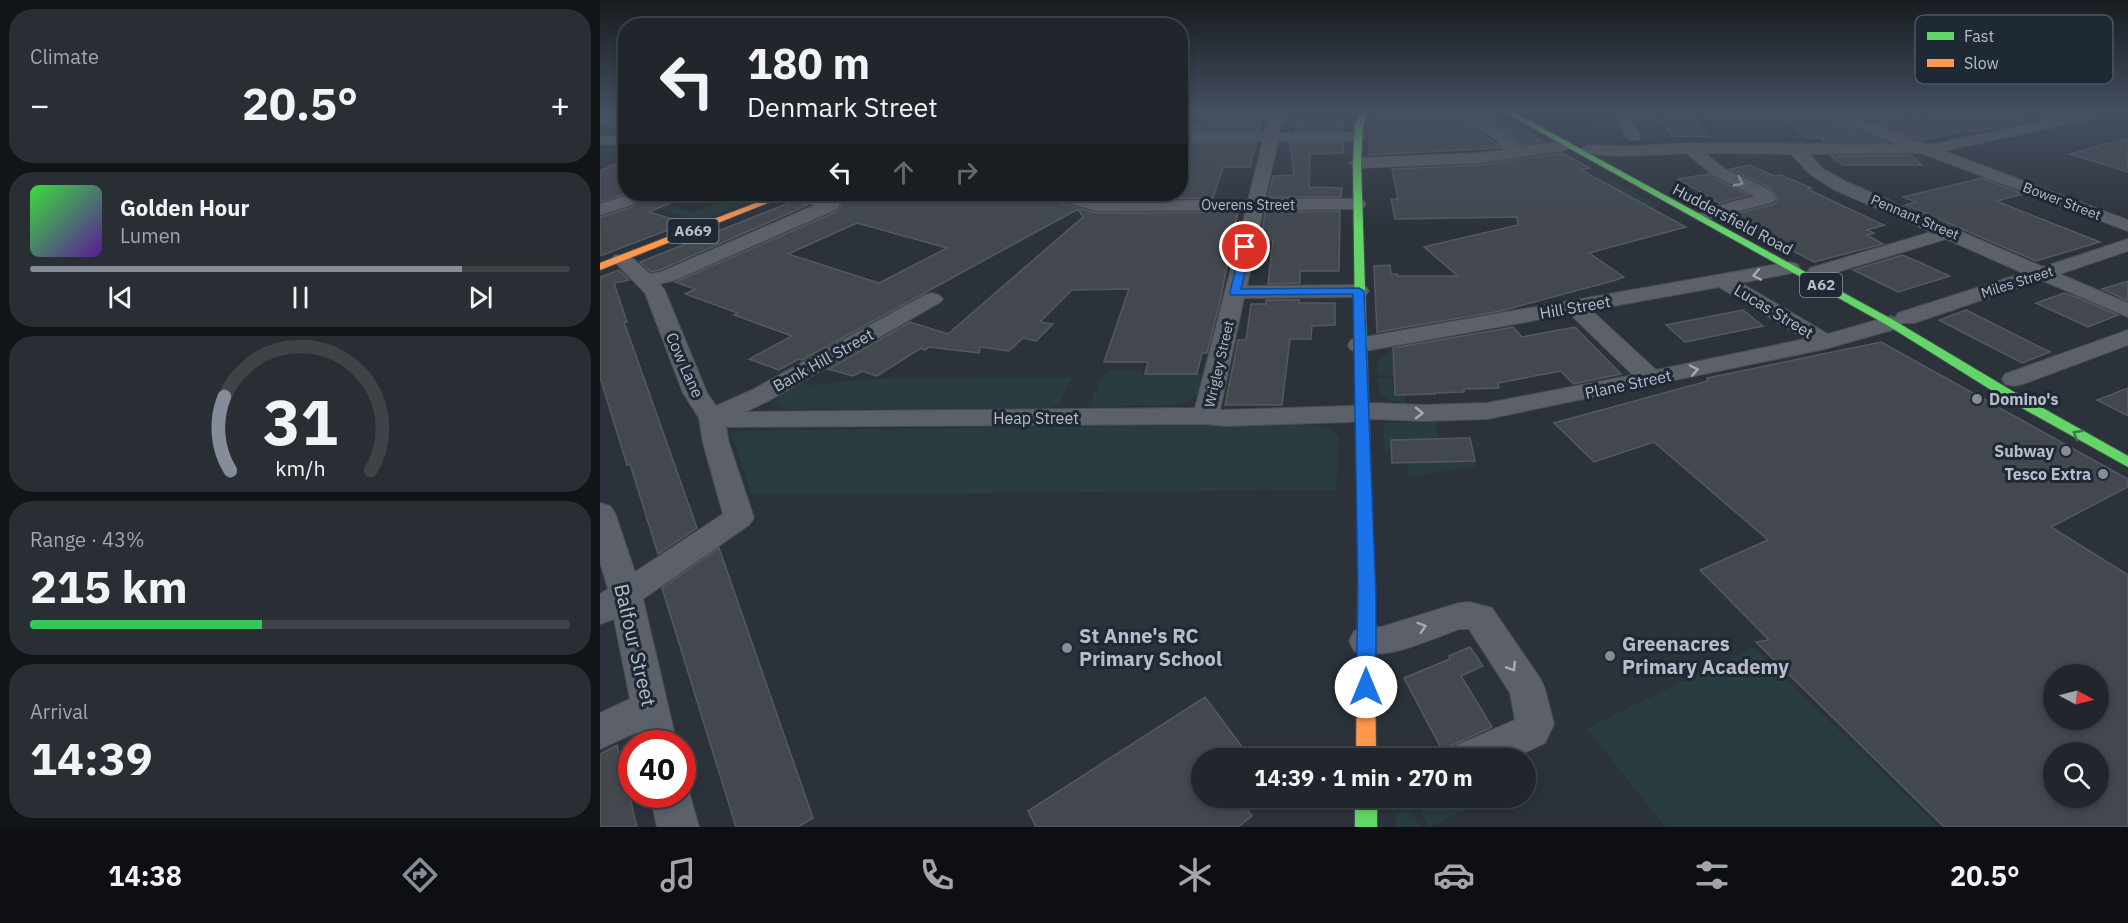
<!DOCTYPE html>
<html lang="en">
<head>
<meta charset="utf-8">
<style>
  :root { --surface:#21262c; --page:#292e34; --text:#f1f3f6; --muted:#a2a5a9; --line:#3e4348; --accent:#868d98 }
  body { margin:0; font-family:"IBM Plex Sans",sans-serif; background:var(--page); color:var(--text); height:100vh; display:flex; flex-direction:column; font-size:22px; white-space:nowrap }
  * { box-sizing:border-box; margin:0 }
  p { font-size:20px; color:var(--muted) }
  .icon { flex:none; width:33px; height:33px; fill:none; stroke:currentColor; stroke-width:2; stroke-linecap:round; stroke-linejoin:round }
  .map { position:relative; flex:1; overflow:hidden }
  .side { display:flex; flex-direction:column; gap:9px; padding:9px; background:#121518; width:600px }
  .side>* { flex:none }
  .hud { position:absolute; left:18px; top:18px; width:570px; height:183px; border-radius:24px; box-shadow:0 3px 9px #0003,0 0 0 2px var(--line); background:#21262c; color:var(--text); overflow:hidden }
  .needle { width:39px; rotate:97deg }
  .fabs { position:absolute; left:1443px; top:664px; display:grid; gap:12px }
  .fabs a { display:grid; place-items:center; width:66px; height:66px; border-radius:50%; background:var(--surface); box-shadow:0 3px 9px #0003,0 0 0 2px var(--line); font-size:30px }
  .speed { position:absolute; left:18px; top:730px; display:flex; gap:12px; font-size:30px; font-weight:700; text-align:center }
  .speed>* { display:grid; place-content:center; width:78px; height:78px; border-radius:50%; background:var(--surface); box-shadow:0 3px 9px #0003,0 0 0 2px var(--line); line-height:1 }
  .speed .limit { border:9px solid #d22; background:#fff; color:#111 }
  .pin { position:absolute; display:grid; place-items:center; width:51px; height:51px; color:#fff; margin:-26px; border:3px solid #fff; border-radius:50%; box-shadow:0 2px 6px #0007 }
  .me { position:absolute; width:66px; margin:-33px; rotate:0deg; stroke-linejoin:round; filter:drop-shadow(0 0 4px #0008) }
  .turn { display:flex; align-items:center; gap:21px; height:126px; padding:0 30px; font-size:27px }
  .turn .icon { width:78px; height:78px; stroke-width:2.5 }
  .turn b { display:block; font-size:42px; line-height:51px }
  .lanes { display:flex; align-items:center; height:57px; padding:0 30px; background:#0003; justify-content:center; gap:30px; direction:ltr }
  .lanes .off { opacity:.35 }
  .big { font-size:45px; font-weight:700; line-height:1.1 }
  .side .widget { flex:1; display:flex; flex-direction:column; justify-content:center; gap:9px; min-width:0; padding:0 21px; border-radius:24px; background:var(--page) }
  .side .dial { align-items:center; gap:0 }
  .dial svg { height:156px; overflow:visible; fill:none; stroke:var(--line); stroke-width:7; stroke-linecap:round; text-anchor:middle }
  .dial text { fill:var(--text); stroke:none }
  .song { display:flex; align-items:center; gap:18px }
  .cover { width:72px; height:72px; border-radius:9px; background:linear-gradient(135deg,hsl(120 70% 55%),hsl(270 70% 35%)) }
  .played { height:6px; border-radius:3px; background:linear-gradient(90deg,var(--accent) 80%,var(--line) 80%) }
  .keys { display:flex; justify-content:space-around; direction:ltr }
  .heat { display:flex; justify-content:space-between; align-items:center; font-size:33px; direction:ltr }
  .charge { height:9px; border-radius:4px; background:linear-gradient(90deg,#34c759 43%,var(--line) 0) }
  .trip { position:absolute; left:591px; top:748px; width:345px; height:60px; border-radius:30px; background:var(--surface); box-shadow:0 3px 9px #0003,0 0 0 2px var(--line); font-weight:700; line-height:60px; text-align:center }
  .dock { display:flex; height:96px; justify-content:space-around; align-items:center; background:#0d0f12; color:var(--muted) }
  .dock .icon { width:42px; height:42px }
  .dock .selected { color:var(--accent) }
  .dock b { font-size:27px; color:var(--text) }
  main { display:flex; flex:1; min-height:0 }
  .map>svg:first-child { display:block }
</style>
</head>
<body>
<main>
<section class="side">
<div class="widget"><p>Climate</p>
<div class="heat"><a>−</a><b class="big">20.5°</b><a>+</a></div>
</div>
<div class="widget">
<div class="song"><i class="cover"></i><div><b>Golden Hour</b><p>Lumen</p></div></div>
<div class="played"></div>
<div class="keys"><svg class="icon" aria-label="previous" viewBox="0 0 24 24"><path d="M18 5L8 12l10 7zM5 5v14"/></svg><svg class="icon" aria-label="pause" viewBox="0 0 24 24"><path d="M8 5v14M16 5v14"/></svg><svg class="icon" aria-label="next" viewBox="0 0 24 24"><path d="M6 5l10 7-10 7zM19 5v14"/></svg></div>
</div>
<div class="widget dial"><svg viewBox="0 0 100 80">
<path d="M14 69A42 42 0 1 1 86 69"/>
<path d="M14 69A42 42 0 0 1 11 31" stroke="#868d98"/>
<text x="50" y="56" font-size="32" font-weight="700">31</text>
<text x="50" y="72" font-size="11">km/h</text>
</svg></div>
<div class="widget"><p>Range · 43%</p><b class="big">215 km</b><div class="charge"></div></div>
<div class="widget"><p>Arrival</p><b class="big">14:39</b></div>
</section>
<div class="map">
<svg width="1528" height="827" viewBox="0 0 1528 827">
  <rect width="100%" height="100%" fill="#2c323a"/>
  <g fill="#293c40">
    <path d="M1026 113H1046L1060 133 1059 135 1044 142Z"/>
    <path d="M1101 113H1180C1215 147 1220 147 1270 144L1267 142 1284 139 1290 142V145L1265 147 1134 144 1118 138 1120 136Z"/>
    <path d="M1016 118 1028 140 1018 139 1015 134H999L994 122Z"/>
    <path d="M1011 179 1060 207 1052 209 939 194Z"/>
    <path d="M142 194H168L100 221 57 209 67 205 93 212Z"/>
    <path d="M877 335 803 363 793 364 794 376 777 375V361L793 349Z"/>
    <path d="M509 370H542L541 374H597L603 378 598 395 581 405 492 407 489 405 500 380Z"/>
    <path d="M472 377 460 404 451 408 186 409 173 403 179 396 200 383 214 385 275 379Z"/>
    <path d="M778 378H792L794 395H805L806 404C787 400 778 398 778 378Z"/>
    <path d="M835 422 838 439 791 440V450L785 451 783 427 788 423Z"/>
    <path d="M697 424 731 428 739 437 736 490 152 495 131 433 136 431Z"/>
    <path d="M875 461 876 466 809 477 807 462Z"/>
    <path d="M1154 647 1338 827H1065L987 728Z"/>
    <path d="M830 798H890L830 827 817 804Z"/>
    <path d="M810 808 820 827H796L795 815Z"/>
  </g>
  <g fill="#43484f" stroke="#545961" stroke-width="1.5" fill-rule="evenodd">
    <path d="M775 113H852L894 142 900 148 769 155 770 125Z"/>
    <path d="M891 113 909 123 942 141 921 145 907 132 877 114Z"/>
    <path d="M1056 113H1090L1110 137 1072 136Z"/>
    <path d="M1180 113H1215L1288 143 1223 142V138H1207Z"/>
    <path d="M1273 113H1300L1316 119 1340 113H1426L1427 120 1376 132 1369 130 1322 140 1258 117Z"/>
    <path d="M704 117H743V131H695L697 118Z"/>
    <path d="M608 120 661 122 659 131H580V121L599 126 600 123H607Z"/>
    <path d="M1528 139V172L1470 154 1498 146Z"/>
    <path d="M580 143H656L650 167H623L613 198 498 199 480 194H580Z"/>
    <path d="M690 143H743L744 153 710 154 709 187 742 188 741 197H668L673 176 694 175Z"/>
    <path d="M962 153 990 168 981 170 1086 227 989 253 1024 277 1016 280 901 311 777 332 774 266 790 265 791 274H797L798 276H858L824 247 918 225 917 217 795 219 791 199H798L792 169 880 165Z"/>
    <path d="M1310 155 1322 165H1243L1231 156Z"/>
    <path d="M26 159V194H92L49 212 86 223 0 256V217L32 207 36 201 33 196 25 194 0 202V171Z"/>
    <path d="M1150 165 1174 176 1181 175 1211 188 1207 189 1284 225 1267 230 1274 233 1267 235 1283 244 1214 262 1127 216 1174 204 1178 199 1171 188 1130 169Z"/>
    <path d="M1108 174 1112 177 1149 195 1119 203 1078 179Z"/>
    <path d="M1382 178 1423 194 1396 201 1500 242 1436 261 1306 205 1316 202 1303 197Z"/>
    <path d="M233 194H459L457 197 461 203 497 213 638 212 621 297 607 353H602L597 374H545L548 362H504L529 289 472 290 440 322 453 324 436 341 423 338 409 351 380 347 379 353 329 347 325 350 321 348 277 376 262 371 253 376 228 369 310 322 348 334 483 217 478 209 202 360 199 359 179 370 149 359 192 336 134 315 138 313 85 294 95 289 75 282 238 211 242 205 229 195ZM257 223 347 248 279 283 188 254Z"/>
    <path d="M194 201 208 205 60 270 51 272 40 262Z"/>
    <path d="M740 211 739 271H700V283L668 284 673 240H661L665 212Z"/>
    <path d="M1302 255 1319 262 1350 276 1298 292 1253 270Z"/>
    <path d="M19 270 29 280 14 283 27 322H24L97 528 58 554 30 464 27 465 0 377V277Z"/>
    <path d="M1528 281V301L1502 289Z"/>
    <path d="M1464 293 1476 297 1518 315 1488 327 1436 303Z"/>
    <path d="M666 300H699V303H735V325L712 326 711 339H690L682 405H625L638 340H646L651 304H666Z"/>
    <path d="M1143 310 1163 326 1085 342 1066 325Z"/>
    <path d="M1366 310 1450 352 1422 363 1339 320Z"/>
    <path d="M913 327 922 337 975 327 1021 374 973 384 961 371 898 383 899 388 864 389V392L834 393 835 394 795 395 793 348Z"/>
    <path d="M1281 342 1528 479V487L1451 527 1528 575V827H1344L1156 642 1169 640 1100 570 1168 540 1054 442 994 462 954 423 1108 381 1107 378ZM1454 675H1498V720H1454ZM1454 753H1498V798H1454Z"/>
    <path d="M1528 388V416L1497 400Z"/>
    <path d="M870 438 875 461 792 463 791 440Z"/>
    <path d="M119 548 213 818 198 827H136L62 588Z"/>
    <path d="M870 647 883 666 861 676 892 727 842 750 804 678 850 659 849 656Z"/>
    <path d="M605 697 651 759H602V798H626L632 807 643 803 652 816 638 827H436L428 811Z"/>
    <path d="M17 745 37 827H0V754Z"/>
  </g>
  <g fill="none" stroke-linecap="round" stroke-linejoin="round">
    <defs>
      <g id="street">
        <path d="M590 113H689L679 133H758L765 137 758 141H678L665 199H757L763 200 766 204 763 208 757 209 663 210 647 286 759 285 766 287 769 291 766 295 759 297 644 298 620 410 749 406 773 403 824 405 887 403 1033 375 970 314 759 352 751 350 748 345 751 340 759 338 1190 262 1197 264 1200 268 1197 272 1141 283 1228 334 1291 316 1295 318 1298 313 1423 273 1346 239 1224 276H1210L1207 272 1210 268 1331 232 1235 190 1211 175 1191 154 1105 153 1125 169 1170 190 1176 198 1173 202 1108 219 1102 218 1099 214 1102 210 1155 196 1113 175 1086 153C1068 154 990 160 980 150L988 145 1034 146 1089 143 1300 145 1221 113H1242L1325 144 1339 143 1479 113H1506L1499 117 1344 151 1528 220V231L1321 153 1209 154 1223 169 1247 182 1443 267 1528 239V251L1460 274 1528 303V317L1441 280 1314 323H1302L1299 328 1225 349 887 419 824 421 773 419 749 422 625 426 606 424 126 427 129 443 154 518 149 525 43 599 77 744H39L37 732 0 749V713L30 699 14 619 0 624V594L8 589 0 562V503L10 506 15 513 35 572 123 514 103 443 99 418 83 393 45 293 12 259 15 255H29L50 274 61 272 215 205 192 198 190 194C205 194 229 192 240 205L237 209 75 280 60 284 65 291 107 393 116 406 152 390 325 295 332 293 339 295 343 299 339 303 170 400 145 412 595 408 646 210 497 211 462 201 459 197 462 194H474L498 201 648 200 663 141H580V133H664L670 120 597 117ZM1119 287 1205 339 1056 370 991 310Z"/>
        <path d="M854 113H871L906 134 920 147 966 140 974 145 966 150 880 163 757 168 749 163 757 158 880 153 904 150 896 140Z"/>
        <path d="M1013 113H1027L1041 137 1039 140H1029Z"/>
        <path d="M0 118 26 120V128L0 126Z"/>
        <path d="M0 136 26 137V145L0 144Z"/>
        <path d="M25 196 31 197 34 201 31 205 0 215V204Z"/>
        <path d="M1528 330V345L1423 384 1414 386 1405 384 1402 379 1405 374Z"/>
        <path d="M870 602 892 608 940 678 945 689 954 724 945 743 911 759H850L855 746 915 720 910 693 869 629H859C828 640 786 662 754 651L749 641 754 631 766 627H781L859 603Z"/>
        <path d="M82 780 90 795 99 827H57L50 795H82Z"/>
      </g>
      <g id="fast">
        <path d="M760 113H768L763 125 761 163 774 572 772 577 766 578 760 577 758 572 753 163 755 125Z"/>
        <path d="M906 113H915L1295 321 1414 392 1528 456V467L1404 398 1287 325Z"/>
        <rect x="755" y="798" width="22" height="29"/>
      </g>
      <g id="slow">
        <path d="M179 194H190L0 270V263Z"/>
        <path d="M766 566 772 567 774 572 776 759H756L758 572 760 567Z"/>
      </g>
    </defs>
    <use href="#street" stroke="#4a4e54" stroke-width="2"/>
    <use href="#fast" stroke="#4a4e54" stroke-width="2"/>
    <use href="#slow" stroke="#4a4e54" stroke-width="2"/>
    <use href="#street" fill="#5c6068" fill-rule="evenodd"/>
    <use href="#fast" fill="#63d668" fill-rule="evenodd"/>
    <use href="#slow" fill="#ff974d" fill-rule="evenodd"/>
  </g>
  <defs><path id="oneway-chevron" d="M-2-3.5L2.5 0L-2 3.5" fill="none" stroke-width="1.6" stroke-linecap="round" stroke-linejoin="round" transform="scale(1.5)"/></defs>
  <g stroke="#a5abb6">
    <use href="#oneway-chevron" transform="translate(1139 182) rotate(26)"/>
    <use href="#oneway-chevron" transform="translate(1157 275) rotate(169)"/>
    <use href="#oneway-chevron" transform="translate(1094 370) rotate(-12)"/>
    <use href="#oneway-chevron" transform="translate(819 413)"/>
    <use href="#oneway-chevron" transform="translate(822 627) rotate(-18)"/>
    <use href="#oneway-chevron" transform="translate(912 667) rotate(57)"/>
  </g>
  <use stroke="#3e764c" href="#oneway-chevron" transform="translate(1477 434) rotate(-150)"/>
  <linearGradient id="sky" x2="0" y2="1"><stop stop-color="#181c20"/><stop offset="0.49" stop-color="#454f60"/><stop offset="1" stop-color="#454f60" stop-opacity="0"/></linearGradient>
  <rect width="1528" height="229" fill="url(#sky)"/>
  <path fill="#1a73e8" stroke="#114b97" stroke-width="1.5" d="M642 244 651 247 641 289 759 288 764 291 776 595V687L773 693 766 695 759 693 756 687 758 595 753 294 631 295 630 292Z"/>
  <g fill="#868d98" stroke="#1f2835" stroke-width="2">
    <circle cx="1377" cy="399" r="6"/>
    <circle cx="1466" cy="451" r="6"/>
    <circle cx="1503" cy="474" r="6"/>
    <circle cx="467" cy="648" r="6"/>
    <circle cx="1010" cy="656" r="6"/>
  </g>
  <g text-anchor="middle" stroke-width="6" stroke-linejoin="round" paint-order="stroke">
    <g font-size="14" fill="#b7beca" stroke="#1f2835">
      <text transform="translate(1462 201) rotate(21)" y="5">Bower Street</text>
      <text x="648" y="210">Overens Street</text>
      <text transform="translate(1315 217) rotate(23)" y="5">Pennant Street</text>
      <text transform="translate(1417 282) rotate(-18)" y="5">Miles Street</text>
      <text transform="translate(619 364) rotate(-77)" y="5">Wrigley Street</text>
    </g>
    <g fill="#1f2835" stroke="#89919d" stroke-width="1.5">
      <rect x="67.5" y="219" width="51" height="24" rx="4.5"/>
      <rect x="1200" y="273" width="42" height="24" rx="4.5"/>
    </g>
    <g font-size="15" font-weight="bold" fill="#b7beca">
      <text x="93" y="236">A669</text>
      <text x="1221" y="290">A62</text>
    </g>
    <g font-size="16" fill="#b7beca" stroke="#1f2835">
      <text transform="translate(1133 219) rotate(28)" y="6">Huddersfield Road</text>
      <text transform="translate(975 307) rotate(-10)" y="6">Hill Street</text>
      <text transform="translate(1174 311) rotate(31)" y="6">Lucas Street</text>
      <text transform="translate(223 360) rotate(-29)" y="6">Bank Hill Street</text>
      <text transform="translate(85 365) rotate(66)" y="6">Cow Lane</text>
      <text transform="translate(1028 384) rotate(-12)" y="6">Plane Street</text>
      <text x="436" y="424">Heap Street</text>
    </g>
    <g font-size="16" font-weight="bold" fill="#b7beca" stroke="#1f2835" text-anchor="end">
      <text x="1389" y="405" text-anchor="start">Domino's</text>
      <text x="1454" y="457">Subway</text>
      <text x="1491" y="480">Tesco Extra</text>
    </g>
    <g font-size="20" font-weight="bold" fill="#b7beca" stroke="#1f2835" text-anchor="start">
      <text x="479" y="643">St Anne's RC<tspan x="479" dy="23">Primary School</tspan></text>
      <text x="1022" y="651">Greenacres<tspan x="1022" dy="23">Primary Academy</tspan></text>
    </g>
    <g font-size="20" fill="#b7beca" stroke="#1f2835">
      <text transform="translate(35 645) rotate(77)" y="7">Balfour Street</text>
    </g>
  </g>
  <rect x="1315" y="15" width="198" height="69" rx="9" fill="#1f2835" stroke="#4d5562" stroke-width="1.5"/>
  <rect x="1327" y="32" width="27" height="8" fill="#63d668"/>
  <rect x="1327" y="59" width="27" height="8" fill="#ff974d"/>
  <g font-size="16" fill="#b7beca">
    <text x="1364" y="42">Fast</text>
    <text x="1364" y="69">Slow</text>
  </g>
</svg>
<div class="fabs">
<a><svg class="needle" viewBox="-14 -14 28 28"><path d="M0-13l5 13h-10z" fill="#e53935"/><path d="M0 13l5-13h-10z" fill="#a2a5a9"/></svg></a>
<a><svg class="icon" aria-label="search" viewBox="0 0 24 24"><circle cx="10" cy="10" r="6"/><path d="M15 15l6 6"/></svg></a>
</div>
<div class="speed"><div class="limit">40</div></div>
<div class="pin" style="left:645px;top:247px;background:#d93025"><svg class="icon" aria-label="arrive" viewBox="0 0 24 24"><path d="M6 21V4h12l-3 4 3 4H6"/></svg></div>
<svg class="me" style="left:766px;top:687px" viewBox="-20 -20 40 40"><circle r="19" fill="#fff"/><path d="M0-13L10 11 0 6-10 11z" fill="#1a73e8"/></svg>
<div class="trip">14:39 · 1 min · 270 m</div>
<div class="hud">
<div class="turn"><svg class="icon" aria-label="left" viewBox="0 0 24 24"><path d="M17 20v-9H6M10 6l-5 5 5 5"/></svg><div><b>180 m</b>Denmark Street</div></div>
<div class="lanes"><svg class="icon" aria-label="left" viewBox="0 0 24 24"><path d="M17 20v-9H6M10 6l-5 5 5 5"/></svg><svg class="icon off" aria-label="ahead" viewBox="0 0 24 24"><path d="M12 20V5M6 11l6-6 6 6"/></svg><svg class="icon off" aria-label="right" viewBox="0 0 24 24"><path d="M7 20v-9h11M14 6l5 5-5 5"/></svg></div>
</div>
</div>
</main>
<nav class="dock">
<b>14:38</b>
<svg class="icon selected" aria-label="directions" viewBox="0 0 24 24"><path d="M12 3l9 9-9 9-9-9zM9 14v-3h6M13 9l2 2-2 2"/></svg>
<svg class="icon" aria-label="music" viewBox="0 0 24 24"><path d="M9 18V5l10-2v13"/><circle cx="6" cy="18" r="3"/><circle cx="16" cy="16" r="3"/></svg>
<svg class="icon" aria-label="phone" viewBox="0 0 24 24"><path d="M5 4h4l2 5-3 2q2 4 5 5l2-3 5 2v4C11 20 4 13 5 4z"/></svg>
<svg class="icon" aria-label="climate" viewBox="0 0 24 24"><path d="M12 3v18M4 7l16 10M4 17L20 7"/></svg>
<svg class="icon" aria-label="car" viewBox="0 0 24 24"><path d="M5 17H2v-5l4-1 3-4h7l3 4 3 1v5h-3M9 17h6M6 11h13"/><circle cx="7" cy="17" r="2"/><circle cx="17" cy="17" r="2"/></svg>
<svg class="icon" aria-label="filters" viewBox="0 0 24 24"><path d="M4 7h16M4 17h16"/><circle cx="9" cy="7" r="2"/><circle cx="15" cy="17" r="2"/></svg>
<b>20.5°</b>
</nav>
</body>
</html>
